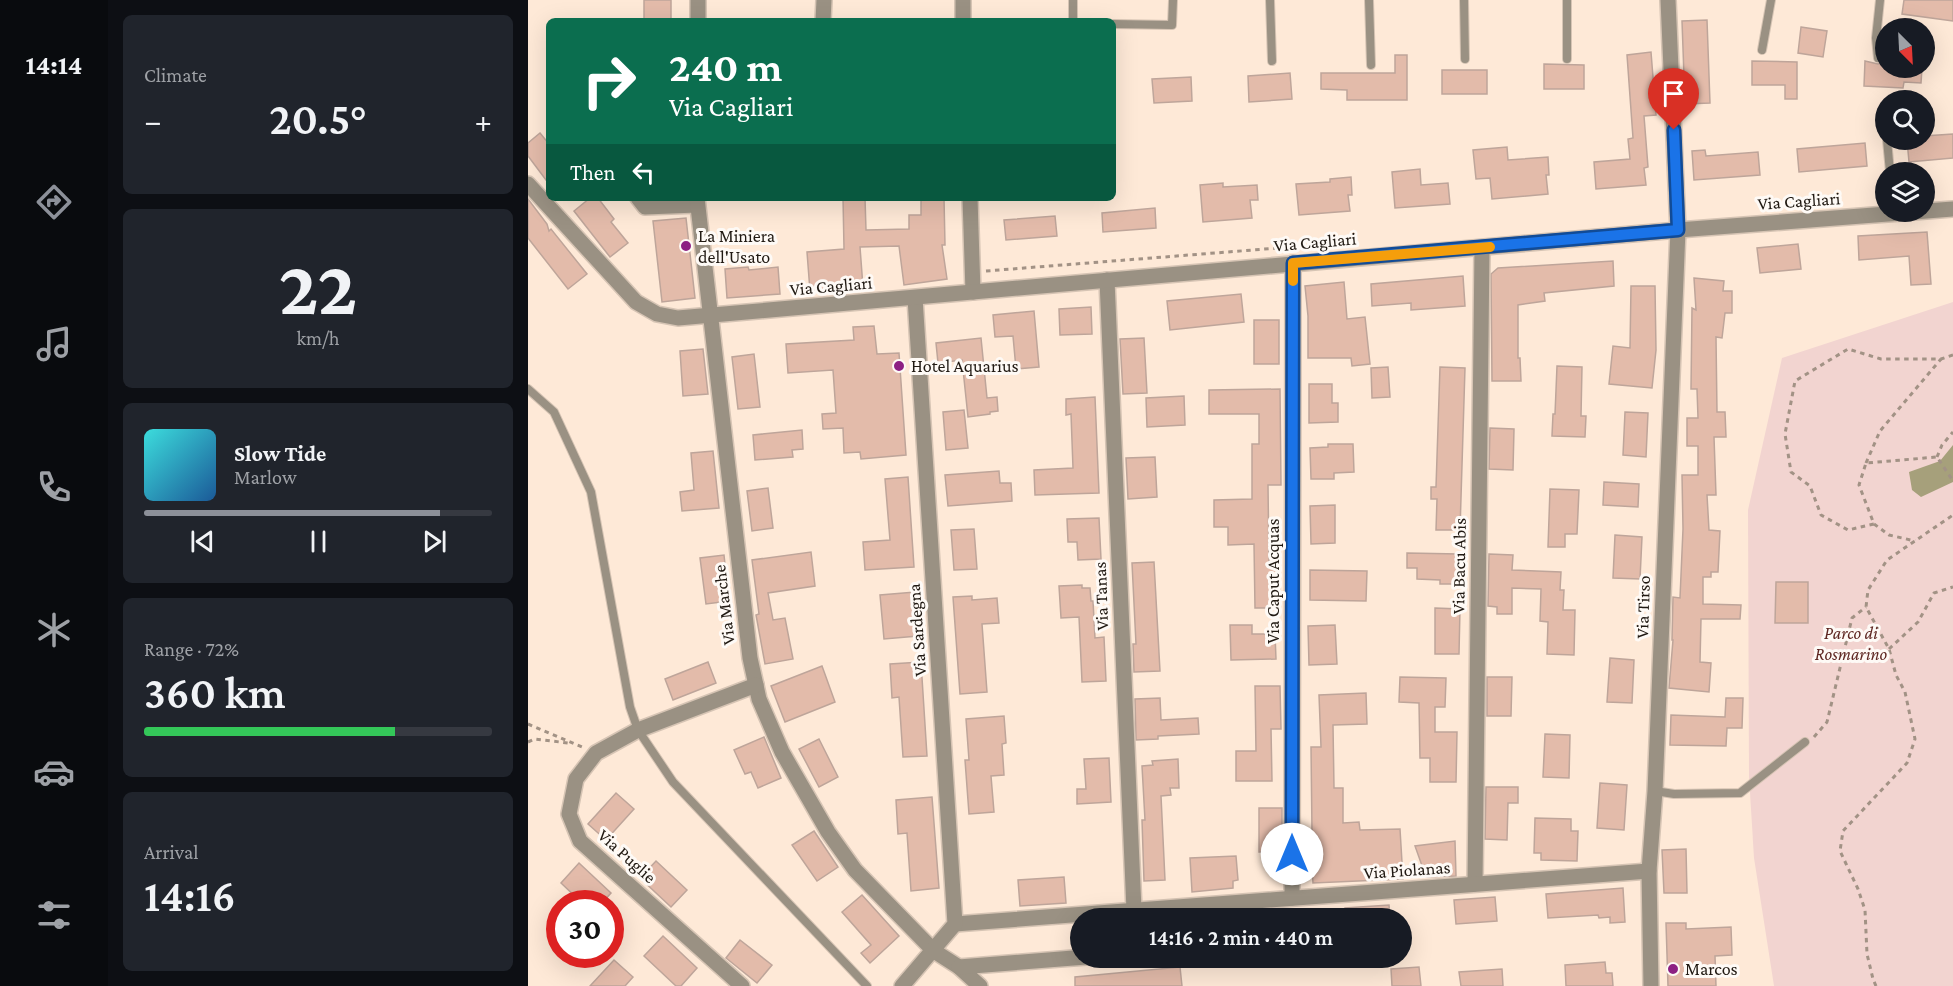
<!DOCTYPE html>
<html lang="en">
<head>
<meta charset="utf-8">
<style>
  :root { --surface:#171b24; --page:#20242c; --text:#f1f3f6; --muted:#9ea1a6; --line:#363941; --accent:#8c9099 }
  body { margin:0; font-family:"Crimson Pro",serif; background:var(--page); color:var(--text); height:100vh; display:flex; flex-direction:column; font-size:22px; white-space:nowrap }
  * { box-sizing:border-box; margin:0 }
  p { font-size:20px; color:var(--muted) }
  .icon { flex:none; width:33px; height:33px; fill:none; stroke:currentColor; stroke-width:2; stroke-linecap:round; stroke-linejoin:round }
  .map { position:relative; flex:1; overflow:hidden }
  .sheet { display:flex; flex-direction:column; gap:15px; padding:15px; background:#0d0f14; width:420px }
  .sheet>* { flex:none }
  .banner { position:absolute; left:18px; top:18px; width:570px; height:183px; border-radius:9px; box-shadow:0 6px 24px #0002; background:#0b6e4f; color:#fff; overflow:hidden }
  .needle { width:39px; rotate:156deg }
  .tools { position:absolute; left:1347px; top:18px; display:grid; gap:12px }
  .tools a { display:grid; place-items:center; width:60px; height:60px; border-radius:50%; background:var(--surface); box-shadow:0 6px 24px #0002; font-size:30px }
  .speed { position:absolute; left:18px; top:890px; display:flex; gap:12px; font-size:30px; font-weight:700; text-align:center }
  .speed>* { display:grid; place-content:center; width:78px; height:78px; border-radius:50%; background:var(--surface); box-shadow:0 6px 24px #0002; line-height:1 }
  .speed .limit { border:9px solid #d22; background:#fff; color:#111 }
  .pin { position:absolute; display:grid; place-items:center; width:51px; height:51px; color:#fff; margin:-62px -26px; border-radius:50% 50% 50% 0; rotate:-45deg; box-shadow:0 0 6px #0007 }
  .pin .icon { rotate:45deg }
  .me { position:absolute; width:66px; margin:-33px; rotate:0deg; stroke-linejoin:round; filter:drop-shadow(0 0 4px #0008) }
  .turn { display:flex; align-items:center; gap:21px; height:126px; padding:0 24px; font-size:27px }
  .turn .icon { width:78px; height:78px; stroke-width:2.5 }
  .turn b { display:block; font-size:42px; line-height:51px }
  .then { display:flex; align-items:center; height:57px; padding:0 24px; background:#0003; gap:12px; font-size:22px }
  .big { font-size:45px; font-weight:600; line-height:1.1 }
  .sheet .widget { flex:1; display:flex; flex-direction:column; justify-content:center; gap:9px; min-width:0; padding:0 21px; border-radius:9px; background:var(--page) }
  .sheet .dial { align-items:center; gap:0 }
  .dial b { font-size:78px; line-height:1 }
  .song { display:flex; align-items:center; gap:18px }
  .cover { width:72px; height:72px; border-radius:9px; background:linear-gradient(135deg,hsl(180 70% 55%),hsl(210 70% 35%)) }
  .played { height:6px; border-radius:3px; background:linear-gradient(90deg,var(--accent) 85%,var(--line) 85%) }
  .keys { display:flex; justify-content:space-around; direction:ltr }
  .heat { display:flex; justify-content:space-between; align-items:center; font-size:33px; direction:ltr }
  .charge { height:9px; border-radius:4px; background:linear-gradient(90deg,#34c759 72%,var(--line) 0) }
  .trip { position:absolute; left:542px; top:908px; width:342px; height:60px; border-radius:30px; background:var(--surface); box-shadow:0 6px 24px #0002; font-weight:600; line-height:60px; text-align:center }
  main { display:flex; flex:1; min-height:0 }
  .dock { display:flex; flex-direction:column; width:108px; justify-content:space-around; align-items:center; background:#090b0e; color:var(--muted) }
  .dock .icon { width:42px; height:42px }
  .dock .selected { color:var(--accent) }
  .dock b { font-size:27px; color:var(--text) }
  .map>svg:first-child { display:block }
</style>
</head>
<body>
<main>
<nav class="dock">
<b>14:14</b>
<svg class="icon selected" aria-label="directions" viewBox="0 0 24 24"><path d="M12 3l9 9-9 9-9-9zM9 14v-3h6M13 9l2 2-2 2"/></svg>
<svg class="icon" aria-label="music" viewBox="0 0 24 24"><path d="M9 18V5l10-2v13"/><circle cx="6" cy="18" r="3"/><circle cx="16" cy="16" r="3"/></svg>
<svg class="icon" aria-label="phone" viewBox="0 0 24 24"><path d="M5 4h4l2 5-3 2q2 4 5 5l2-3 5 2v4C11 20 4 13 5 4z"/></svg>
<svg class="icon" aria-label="climate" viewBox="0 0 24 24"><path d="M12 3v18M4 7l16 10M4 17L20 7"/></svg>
<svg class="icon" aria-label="car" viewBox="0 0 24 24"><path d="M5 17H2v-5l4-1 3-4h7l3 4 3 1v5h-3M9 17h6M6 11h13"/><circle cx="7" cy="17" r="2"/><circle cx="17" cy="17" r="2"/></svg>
<svg class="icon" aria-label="filters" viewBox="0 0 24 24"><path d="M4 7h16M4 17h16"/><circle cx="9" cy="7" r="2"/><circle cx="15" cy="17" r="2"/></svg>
</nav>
<section class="sheet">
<div class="widget"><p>Climate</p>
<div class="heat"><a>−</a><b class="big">20.5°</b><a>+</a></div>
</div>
<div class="widget dial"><b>22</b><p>km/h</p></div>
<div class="widget">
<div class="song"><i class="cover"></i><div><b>Slow Tide</b><p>Marlow</p></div></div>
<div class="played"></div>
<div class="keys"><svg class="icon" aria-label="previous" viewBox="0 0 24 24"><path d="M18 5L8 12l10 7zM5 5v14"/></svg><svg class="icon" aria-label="pause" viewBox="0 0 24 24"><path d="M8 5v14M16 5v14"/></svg><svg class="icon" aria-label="next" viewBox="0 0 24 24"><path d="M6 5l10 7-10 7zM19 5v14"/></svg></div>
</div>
<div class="widget"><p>Range · 72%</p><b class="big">360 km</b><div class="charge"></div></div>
<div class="widget"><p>Arrival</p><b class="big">14:16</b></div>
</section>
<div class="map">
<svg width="1425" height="986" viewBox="0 0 1425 986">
  <rect width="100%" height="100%" fill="#fee9d7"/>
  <path fill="#f2d4d0" d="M1425 302V986H1246L1226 858 1221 776 1220 510 1254 358Z"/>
  <path fill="#a6a07b" d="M1425 445V482L1393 497 1384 490 1381 472 1412 461Z"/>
  <g fill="#e3bbaa" stroke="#bea59a" stroke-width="1.5">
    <path d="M116 0H143V21L116 20Z"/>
    <path d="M1376 0H1425V21L1374 14Z"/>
    <path d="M1179 20 1182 103 1157 104 1154 21Z"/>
    <path d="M1273 27 1299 31 1295 57 1270 53Z"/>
    <path d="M1123 52 1128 115 1116 116 1120 167 1116 168 1118 185 1068 189 1066 162 1102 159 1100 139 1105 138 1099 55Z"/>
    <path d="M867 55H879V100H819V90L793 89V73H867Z"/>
    <path d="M1224 61 1269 62V99H1257V85H1224Z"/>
    <path d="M1337 61 1350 64 1358 62V68H1394L1393 83 1376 82 1375 88 1336 86Z"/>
    <path d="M1016 64 1056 65V89H1016Z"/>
    <rect x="914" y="70" width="45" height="24"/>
    <path d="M762 73 764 99 721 102 720 76Z"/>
    <path d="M663 77 664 101 626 103 624 79Z"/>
    <path d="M12 133 21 144V184L0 156V143Z"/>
    <path d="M1425 134V158L1381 162 1379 140H1396V136Z"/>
    <path d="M1337 143 1339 166 1271 172 1269 149Z"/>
    <path d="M979 147 980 160 1020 157 1021 175H1018L1020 194 964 199 962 178 948 179 945 150Z"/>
    <path d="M1177 150 1178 156 1230 152 1232 175 1166 180 1164 151Z"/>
    <path d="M892 169 893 185 920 183 922 204 867 208 864 172Z"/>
    <path d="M823 177 824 195H820L822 211 771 215 768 184 802 182V179Z"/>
    <path d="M695 183V187L729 185 730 200H722L724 218 675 222 672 185Z"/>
    <path d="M62 198H70L86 219 83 222 100 243 82 257 46 211Z"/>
    <path d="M315 198H337L338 230 381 229V215H393V198H416L417 245H414L419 279 376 285 371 246 332 247 335 287 282 291 279 252 316 249Z"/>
    <path d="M0 199 19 224 21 231 23 229 59 274 40 289 0 238Z"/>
    <path d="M627 208 628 228 575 232 574 213Z"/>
    <path d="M527 216 529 236 478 240 476 220Z"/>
    <path d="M158 218 167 298 134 302 125 221Z"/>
    <path d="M1399 232 1403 284 1383 285 1381 256 1331 260 1330 236Z"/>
    <path d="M1270 244 1273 269 1232 273 1229 248Z"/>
    <path d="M1085 261 1086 286 1016 293 1017 301 990 305V358H992L993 381H964L963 274 970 268Z"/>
    <path d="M220 267 221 270 250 267 252 294 199 298 197 269Z"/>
    <path d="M935 276 937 306 883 310V303L844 306 843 284Z"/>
    <path d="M1166 278 1196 281 1195 291H1204V313H1197L1194 338 1188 337 1189 412H1197L1198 437H1186L1188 495H1179L1181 530 1192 531 1190 572H1183V577H1175V604L1213 605 1212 619H1173L1172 662 1183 663 1181 692 1141 688 1145 640H1144L1145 597 1152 598 1155 529 1154 475H1170V446H1159V418H1170L1169 389H1163L1164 308 1168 310Z"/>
    <path d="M816 282 819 319 837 317 842 364 824 366 823 358H780V316L777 286Z"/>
    <path d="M1103 286H1127L1128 350 1124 388 1081 384 1085 346 1102 348Z"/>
    <path d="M713 294 716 322 642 330 639 301Z"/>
    <path d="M563 307 564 334 532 335 531 309Z"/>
    <path d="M506 311 511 367 488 369 485 336 467 337 465 315Z"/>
    <rect x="726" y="320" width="25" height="44"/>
    <path d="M346 326 349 354 371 353 378 455 333 459 332 452 316 453 315 428 295 429 294 414 308 413 305 370 260 373 258 344 326 340 325 327Z"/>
    <path d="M453 338 459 398 469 397 470 411 462 412V414L440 417 434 360 410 363 408 343Z"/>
    <path d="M616 338 619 393 595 394 592 339Z"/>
    <path d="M175 349 180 394 155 396 152 351Z"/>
    <path d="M226 354 232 407 210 409 204 357Z"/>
    <path d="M1029 366 1054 367 1053 416H1058L1057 437 1024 436 1025 414H1027Z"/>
    <path d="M860 367 862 397 844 398 843 368Z"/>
    <path d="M912 367 937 368 932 530H908L909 499H903V487H908Z"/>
    <path d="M781 384H804V403H810V422L781 423Z"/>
    <path d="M752 389 753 485H740L741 563H751L752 608H727L726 544 700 545V527H686V500L724 499V444H731V414H681V390Z"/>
    <path d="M656 396 657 425 619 427 618 398Z"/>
    <path d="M567 397 571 493 507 495 506 470 545 468 543 414 538 415V399Z"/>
    <path d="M436 410 440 448 418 450 415 412Z"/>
    <path d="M1097 412 1120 413 1118 457 1095 455Z"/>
    <path d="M962 428 986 429 985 470 961 469Z"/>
    <path d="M274 430 275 449 264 450 265 457 227 460 225 435Z"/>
    <path d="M800 444H825L826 472 806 473V479H783L782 448 800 447Z"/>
    <path d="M185 451 191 508 154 511 152 492 166 490 163 453Z"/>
    <path d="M627 457 629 497 600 499 598 458Z"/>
    <path d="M471 471 472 483H483L484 501 420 506 417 475Z"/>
    <path d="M380 477 386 567 337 570 335 542 362 540 357 479Z"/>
    <path d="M1076 482 1111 484 1110 507 1075 505Z"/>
    <path d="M240 488 245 528 224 531 219 491Z"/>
    <path d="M1022 489 1051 490 1049 534H1037V547H1020Z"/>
    <path d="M807 505V543L783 544 782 506Z"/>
    <path d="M571 518 573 559 550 560 549 542H540L539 519Z"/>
    <path d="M446 529 449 569 426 570 423 530Z"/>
    <path d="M1087 535 1114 537 1112 579 1085 578Z"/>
    <path d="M283 552 287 586 240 593 245 620 257 618 265 659 237 664 228 615 231 614 224 560Z"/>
    <path d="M879 553 931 554 930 584H912V580L889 579V568H879Z"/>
    <path d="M961 554 985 555 984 570 1033 572 1032 590H1036L1035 610H1047L1046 655 1019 654 1020 622 1012 621 1013 589 984 588V614H969V607L960 606Z"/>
    <path d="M196 555 201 601 178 604 172 558Z"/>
    <path d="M626 562 632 671 606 672 605 644H608L604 563Z"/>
    <path d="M782 570 839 571 838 601 782 600Z"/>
    <path d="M1248 582H1280V623H1247Z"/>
    <path d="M554 585V588H562L563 601H565L567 638 576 637 578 681 554 682 551 617 533 618 531 586Z"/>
    <path d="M387 592 390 636 356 639 352 595Z"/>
    <path d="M444 596V600L469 598 471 623 454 624 459 692 432 694 425 597Z"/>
    <path d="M907 608 932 609 931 654H907Z"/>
    <path d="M702 625H724V634H747L748 659 703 660Z"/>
    <path d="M807 625 809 664 781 665 780 626Z"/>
    <path d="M1082 658 1106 660 1104 703 1079 702Z"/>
    <path d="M180 662 188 683 145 700 137 679Z"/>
    <path d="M393 662 399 756 375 757 371 697 364 698 362 664Z"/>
    <path d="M294 666 307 702 257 722 243 686Z"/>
    <path d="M872 677 918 678 917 707H907V732H929L928 782H902V758H892L891 703 871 702Z"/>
    <path d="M959 677H984L983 716H959Z"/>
    <path d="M727 686H752L753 729H743L744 781H708V751H728Z"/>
    <path d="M838 693 839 724 805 725 806 788H815V823L831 822 832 830 872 829 875 879 785 883 782 832H784L783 747H793L791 695Z"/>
    <path d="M632 698 633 720 670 718 671 734 630 736V739L608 740 607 699Z"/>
    <path d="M1198 698H1215L1214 728H1199L1198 746 1142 745 1143 715 1197 717Z"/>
    <path d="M476 716 478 743 474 744 476 775 463 776 466 812 441 814 437 760H441L438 719Z"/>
    <path d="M1017 734 1042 735 1041 778 1015 777Z"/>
    <path d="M236 737 253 778 230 788 223 772 217 774 206 750Z"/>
    <path d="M291 739 310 777 291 787 271 749Z"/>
    <path d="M581 758 583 802 549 804V789H558L556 759Z"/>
    <path d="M650 759 651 788H642L643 795 633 796 637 880 616 881 614 820H617L614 766 625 765 624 761Z"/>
    <path d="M1072 783 1099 785 1096 830 1069 828Z"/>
    <path d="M958 787H990V803H980L979 840 957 839Z"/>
    <path d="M88 793 106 809 78 840 60 824Z"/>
    <path d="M404 797 411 888 383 891 379 833 370 834 368 800Z"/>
    <rect x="731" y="808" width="23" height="44"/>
    <path d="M1007 818 1043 819V831H1050L1049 861 1013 860V853H1006Z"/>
    <path d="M286 831 310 867 289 881 264 845Z"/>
    <path d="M927 841 928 876 898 877 887 846Z"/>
    <path d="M1158 849 1159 893H1136L1134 850Z"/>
    <path d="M708 856 710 880 705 881V888L664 892 662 858Z"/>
    <path d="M128 861 159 890 143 907 112 878Z"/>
    <path d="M51 863 83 893 74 903H54L33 883Z"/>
    <path d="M536 877 538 903 492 906 490 880Z"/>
    <path d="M1095 888 1097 922 1082 923V917L1071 918 1070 915 1020 918 1018 894Z"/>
    <path d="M334 895 371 936 342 963 333 953 343 945 314 912Z"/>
    <path d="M967 897 969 921 928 924 926 900Z"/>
    <path d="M861 905 862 918H817V908Z"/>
    <path d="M1138 923H1158V929L1203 927 1204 955 1187 956 1188 986H1140Z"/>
    <path d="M135 936 169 968 153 986H148L116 956Z"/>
    <path d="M212 940 244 965 229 983 198 958Z"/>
    <path d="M86 960 105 977 97 986H62Z"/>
    <path d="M1077 962 1078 973H1084L1085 986H1038L1037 965Z"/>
    <path d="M652 967 654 986H547V977Z"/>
    <path d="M891 967 893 986H864L863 969Z"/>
    <path d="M974 969 975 986H933L931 972Z"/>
  </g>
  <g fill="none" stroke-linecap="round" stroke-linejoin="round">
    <defs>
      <g id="service">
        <path d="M742 0 744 61"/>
        <path d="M841 0 843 65"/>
        <path d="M936 0 937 59"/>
        <path d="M1039 0V59"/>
        <path d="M545 21V0"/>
        <path d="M585 24 644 25 645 0"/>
        <path d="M1234 50 1243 0"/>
        <path d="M1350 58 1348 38 1352 0"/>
        <path d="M1357 120 1358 124"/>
        <path d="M1359 140 1362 172"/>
        <path d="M0 389 26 412 63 492 102 707 110 730 145 782 339 986"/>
        <path d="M1127 791 1146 794 1212 793 1277 742"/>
      </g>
      <g id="minor">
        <path d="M435 0V21"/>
        <path d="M170 21V0"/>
        <path d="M295 21 296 0"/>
        <path d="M110 198 117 207 169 205"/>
        <path d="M169 198 222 658 231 699 254 752 300 832 327 870 406 951 431 967 452 986"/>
        <path d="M442 198 445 292"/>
        <path d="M579 280 606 910"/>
        <path d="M947 884 954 248"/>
        <path d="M764 898 765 263"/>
        <path d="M427 924 1121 871"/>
        <path d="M431 967 558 957"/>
        <path d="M214 986 52 841 41 814 48 779 68 753 110 730 228 685"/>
        <path d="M374 986 427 924 387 298"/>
        <path d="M1123 986 1121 871 1127 791 1150 230 1140 0"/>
      </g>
      <path id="tertiary" d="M0 184 108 302 129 314 150 318 1150 230 1425 209"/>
    </defs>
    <use href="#service" stroke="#d6c4b4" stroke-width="10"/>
    <use href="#minor" stroke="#d6c4b4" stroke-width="18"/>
    <use href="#tertiary" stroke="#d6c4b4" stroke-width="18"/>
    <g stroke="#a29285" stroke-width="3" stroke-dasharray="4.5 4.5" stroke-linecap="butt">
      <path d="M458 271 763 247"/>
      <path d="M1425 355 1413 359H1353L1320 349 1267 381 1257 434 1263 472 1282 486 1293 515 1320 530 1346 524 1331 485 1338 463 1409 457 1425 481"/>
      <path d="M1409 457 1414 445 1425 432"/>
      <path d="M1338 463 1352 431 1413 359"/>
      <path d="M1346 524 1361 535 1387 541"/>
      <path d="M1361 649 1390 622 1406 593 1425 587"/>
      <path d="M0 724 54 747"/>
      <path d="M1286 737 1299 722 1324 618 1338 607"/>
      <path d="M0 742 7 739 40 743"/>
      <path d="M1348 986 1345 979 1339 954 1337 910 1330 889 1312 851 1315 831 1379 763 1387 739 1377 692 1368 675 1361 649 1338 607 1340 590 1359 560 1425 515"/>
    </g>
    <use href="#service" stroke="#9a9183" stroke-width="8"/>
    <use href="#minor" stroke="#9a9183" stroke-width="15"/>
    <use href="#tertiary" stroke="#9a9183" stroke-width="15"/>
  </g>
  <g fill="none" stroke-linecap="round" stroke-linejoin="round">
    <defs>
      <path id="route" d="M764 854 765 263 1150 230 1146 130"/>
    </defs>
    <use href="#route" stroke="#114b97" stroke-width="15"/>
    <use href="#route" stroke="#1a73e8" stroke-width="10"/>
    <path stroke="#f59e0b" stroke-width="10" d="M765 281V263L962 247"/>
  </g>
  <g fill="#8d2083" stroke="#fefaf6" stroke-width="2">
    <circle cx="158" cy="246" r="6"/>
    <circle cx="371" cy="366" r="6"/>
    <circle cx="1145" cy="969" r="6"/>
  </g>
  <g text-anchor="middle" stroke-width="6" stroke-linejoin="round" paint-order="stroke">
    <g font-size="18" fill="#201912" stroke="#fefaf6">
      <text transform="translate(1271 201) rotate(-4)" y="6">Via Cagliari</text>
      <text transform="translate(787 242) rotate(-5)" y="6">Via Cagliari</text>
      <text transform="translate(303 286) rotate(-5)" y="6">Via Cagliari</text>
      <text transform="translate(931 566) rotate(-89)" y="6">Via Bacu Abis</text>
      <text transform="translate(745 581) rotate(-90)" y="6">Via Caput Acquas</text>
      <text transform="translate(573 596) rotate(-92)" y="6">Via Tanas</text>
      <text transform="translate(196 605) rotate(-97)" y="6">Via Marche</text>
      <text transform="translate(1115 607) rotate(-88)" y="6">Via Tirso</text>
      <text transform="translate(389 630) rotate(-94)" y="6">Via Sardegna</text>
      <text transform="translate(99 856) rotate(42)" y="6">Via Puglie</text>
      <text transform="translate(879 870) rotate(-4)" y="6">Via Piolanas</text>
    </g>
    <g font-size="18" fill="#201912" stroke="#fefaf6" text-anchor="start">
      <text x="170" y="242">La Miniera<tspan x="170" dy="21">dell'Usato</tspan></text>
      <text x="383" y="372">Hotel Aquarius</text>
      <text x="1157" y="975">Marcos</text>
    </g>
    <g font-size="18" font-style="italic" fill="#5e2722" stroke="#fefaf6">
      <text x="1323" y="639">Parco di<tspan x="1323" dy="21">Rosmarino</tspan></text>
    </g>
  </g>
</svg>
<div class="tools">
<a><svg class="needle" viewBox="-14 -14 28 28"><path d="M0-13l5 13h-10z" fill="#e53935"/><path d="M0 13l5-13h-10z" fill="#9ea1a6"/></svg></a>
<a><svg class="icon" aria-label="search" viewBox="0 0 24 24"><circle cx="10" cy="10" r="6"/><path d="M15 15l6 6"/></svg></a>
<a><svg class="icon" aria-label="layers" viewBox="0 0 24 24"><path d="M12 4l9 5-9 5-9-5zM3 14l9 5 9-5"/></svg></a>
</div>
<div class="speed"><div class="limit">30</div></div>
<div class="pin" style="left:1146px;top:130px;background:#d93025"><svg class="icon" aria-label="arrive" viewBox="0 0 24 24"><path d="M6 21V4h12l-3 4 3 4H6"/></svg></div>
<svg class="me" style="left:764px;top:854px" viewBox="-20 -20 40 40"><circle r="19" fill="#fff"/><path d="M0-13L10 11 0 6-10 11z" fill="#1a73e8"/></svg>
<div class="trip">14:16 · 2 min · 440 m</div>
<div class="banner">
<div class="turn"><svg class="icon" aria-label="right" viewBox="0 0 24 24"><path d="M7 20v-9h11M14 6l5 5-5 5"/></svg><div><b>240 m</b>Via Cagliari</div></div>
<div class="then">Then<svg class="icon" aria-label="left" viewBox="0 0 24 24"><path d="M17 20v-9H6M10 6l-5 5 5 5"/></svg></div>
</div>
</div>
</main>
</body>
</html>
